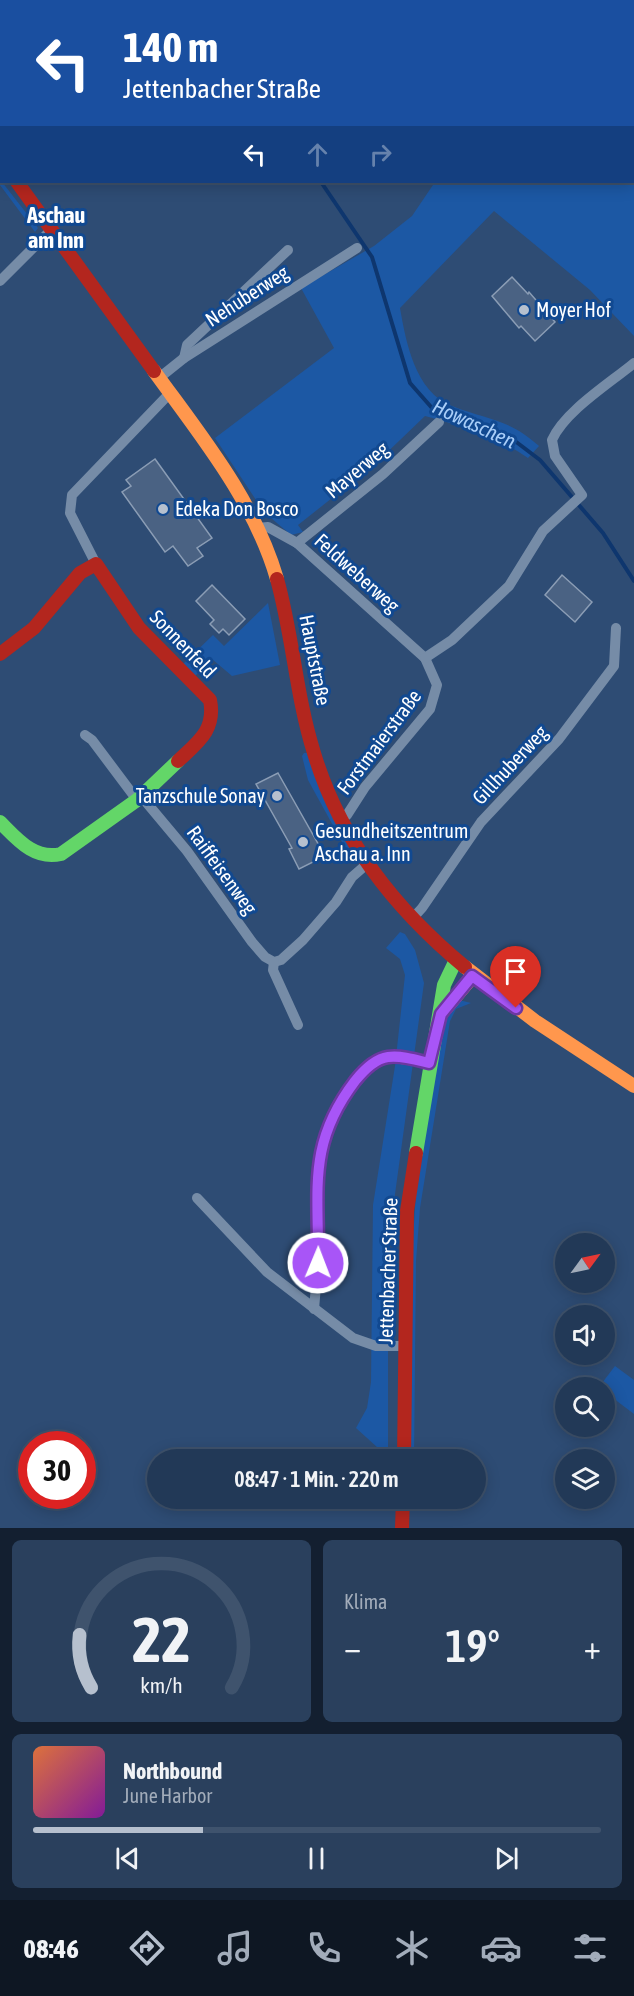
<!DOCTYPE html>
<html lang="de">
<head>
<meta charset="utf-8">
<style>
  :root { --surface:#223957; --page:#2a405d; --text:#f1f3f6; --muted:#a2acba; --line:#3f536d; --accent:#b6c0ce }
  body { margin:0; font-family:"Asap Condensed",sans-serif; background:var(--page); color:var(--text); height:100vh; display:flex; flex-direction:column; font-size:22px; white-space:nowrap }
  * { box-sizing:border-box; margin:0 }
  p { font-size:20px; color:var(--muted) }
  .icon { flex:none; width:33px; height:33px; fill:none; stroke:currentColor; stroke-width:2; stroke-linecap:round; stroke-linejoin:round }
  .map { position:relative; height:1528px; overflow:hidden }
  .side { display:flex; flex-direction:column; gap:12px; padding:12px; background:#131f30; flex:1 }
  .side>* { flex:none }
  .guide { position:absolute; left:0px; top:0px; width:634px; height:183px; box-shadow:0 3px 15px #0003,0 0 0 2px var(--line); background:#1a4fa0; color:#fff; overflow:hidden }
  .needle { width:39px; rotate:57deg }
  .buttons { position:absolute; left:555px; top:1233px; display:grid; gap:12px }
  .buttons a { display:grid; place-items:center; width:60px; height:60px; border-radius:50%; background:var(--surface); box-shadow:0 3px 15px #0003,0 0 0 2px var(--line); font-size:30px }
  .speed { position:absolute; left:18px; top:1431px; display:flex; gap:12px; font-size:30px; font-weight:700; text-align:center }
  .speed>* { display:grid; place-content:center; width:78px; height:78px; border-radius:50%; background:var(--surface); box-shadow:0 3px 15px #0003,0 0 0 2px var(--line); line-height:1 }
  .speed .limit { border:9px solid #d22; background:#fff; color:#111 }
  .pin { position:absolute; display:grid; place-items:center; width:51px; height:51px; color:#fff; margin:-62px -26px; border-radius:50% 50% 50% 0; rotate:-45deg; box-shadow:0 0 6px #0007 }
  .pin .icon { rotate:45deg }
  .me { position:absolute; width:66px; margin:-33px; rotate:1deg; stroke-linejoin:round; filter:drop-shadow(0 0 4px #0008) }
  .turn { display:flex; align-items:center; gap:21px; height:126px; padding:0 24px; font-size:27px }
  .turn .icon { width:78px; height:78px; stroke-width:2.5 }
  .turn b { display:block; font-size:42px; line-height:51px }
  .lanes { display:flex; align-items:center; height:57px; padding:0 24px; background:#0003; justify-content:center; gap:30px; direction:ltr }
  .lanes .off { opacity:.35 }
  .big { font-size:45px; font-weight:600; line-height:1.1 }
  .side .tile { flex:1; display:flex; flex-direction:column; justify-content:center; gap:9px; min-width:0; padding:0 21px; border-radius:9px; background:var(--page) }
  .side .dial { align-items:center; gap:0 }
  .dial svg { height:156px; overflow:visible; fill:none; stroke:var(--line); stroke-width:7; stroke-linecap:round; text-anchor:middle }
  .dial text { fill:var(--text); stroke:none }
  .song { display:flex; align-items:center; gap:18px }
  .cover { width:72px; height:72px; border-radius:9px; background:linear-gradient(135deg,hsl(20 70% 55%),hsl(290 70% 35%)) }
  .played { height:6px; border-radius:3px; background:linear-gradient(90deg,var(--accent) 30%,var(--line) 30%) }
  .keys { display:flex; justify-content:space-around; direction:ltr }
  .heat { display:flex; justify-content:space-between; align-items:center; font-size:33px; direction:ltr }
  .side .tiles { flex:1; display:grid; gap:12px; grid-template-columns:1fr 1fr }
  .tile:last-child { grid-column:span 2 }
  .trip { position:absolute; left:147px; top:1449px; width:339px; height:60px; border-radius:30px; background:var(--surface); box-shadow:0 3px 15px #0003,0 0 0 2px var(--line); font-weight:600; line-height:60px; text-align:center }
  .tabs { display:flex; height:96px; justify-content:space-around; align-items:center; background:#0e1723; color:var(--muted) }
  .tabs .icon { width:42px; height:42px }
  .tabs .active { color:var(--accent) }
  .tabs b { font-size:27px; color:var(--text) }
  .map>svg:first-child { display:block }
</style>
</head>
<body>
<div class="map">
<svg width="634" height="1528" viewBox="0 0 634 1528">
  <rect width="100%" height="100%" fill="#2e4c74"/>
  <g fill="#1c58a4">
    <path d="M266 0H634V164L633 2Z"/>
    <path d="M634 173V336L590 290 494 211 400 308C406 342 415 392 452 406 487 420 508 418 539 446L528 458C496 436 462 426 425 416L375 464 298 525 303 532 291 535 264 512 215 438 334 348 301 288 374 246 412 216 435 182H633Z"/>
    <path d="M0 176 2 182 38 228 35 232 0 185Z"/>
    <path d="M268 603 280 665 232 676 212 659 194 677 182 665 213 635 224 646Z"/>
    <path d="M304 753H307L354 858 353 862 308 780 302 756Z"/>
    <path d="M400 932 405 934 415 950 424 983 388 1245V1457L356 1428 367 1408 371 1382 373 1205 395 1066 405 975 400 959 386 948Z"/>
    <path d="M459 1000 471 1003 456 1009 450 1021 420 1208 416 1261 414 1459 410 1460 411 1272 416 1192 444 1023Z"/>
    <path d="M615 1366 634 1380V1414L605 1392 604 1388 599 1387Z"/>
  </g>
  <g fill="none" stroke-linecap="round" stroke-linejoin="round">
    <g stroke="#0e366e" stroke-width="4">
      <path d="M230 0 232 2"/>
      <path d="M321 182 372 257 410 383 432 408 511 438 540 460 603 533 634 581"/>
    </g>
  </g>
  <g fill="#4a6283" stroke="#8b9db5" stroke-width="1.5">
    <path d="M512 277 528 294 529 292 555 322 535 341 521 326 519 328 492 296Z"/>
    <path d="M155 459 212 538 197 548 203 556 188 566 173 546 165 552 122 492 131 486 126 480Z"/>
    <path d="M562 575 592 602 575 622 545 595Z"/>
    <path d="M212 585 245 619 229 635 223 629 219 633 210 624 214 620 196 601Z"/>
    <path d="M278 773 325 856 299 869 289 849 292 848 256 784Z"/>
  </g>
  <g fill="none" stroke-linecap="round" stroke-linejoin="round">
    <g stroke="#768ca7" stroke-width="10">
      <path d="M196 0 199 2"/>
      <path d="M633 169H634"/>
      <path d="M0 281 52 229"/>
      <path d="M184 358 187 345 288 250"/>
      <path d="M159 378 184 358 357 248"/>
      <path d="M258 528 268 527 297 543 425 658 437 685 430 709 365 787 347 815 341 819"/>
      <path d="M297 543 383 474 439 422"/>
      <path d="M96 564 70 513 72 495 170 393"/>
      <path d="M425 658 452 640 509 586 543 531 582 495 555 456 552 440C565 411 610 383 634 363"/>
      <path d="M85 735 92 740 137 800"/>
      <path d="M141 796 187 851 252 942 265 957 274 962 281 960 303 940 336 902 352 877 367 864"/>
      <path d="M412 919 422 908 481 822 559 739 614 666 616 628"/>
      <path d="M274 962 273 970 298 1025"/>
      <path d="M197 1198 267 1272 353 1338 376 1346H405"/>
      <path d="M314 1309 318 1263V1162L331 1117 338 1103 372 1064 387 1057 429 1063"/>
    </g>
    <g stroke="#63d668" stroke-width="14">
      <path d="M0 158 2 161"/>
      <path d="M0 822C18 840 34 860 61 854L137 800 178 761"/>
      <path d="M416 1153 444 985 455 962"/>
    </g>
    <g stroke="#ff974d" stroke-width="14">
      <path d="M154 371C201 436 254 500 277 579"/>
      <path d="M465 967 535 1021 634 1086"/>
      <path d="M441 1014 473 976"/>
    </g>
    <g stroke="#b3261e" stroke-width="14">
      <path d="M17 182 154 371"/>
      <path d="M277 579C293 636 296 696 314 753 340 840 396 910 465 967"/>
      <path d="M0 654 34 628 80 573 96 564 139 628 210 700C216 730 198 742 178 761"/>
      <path d="M404 1460 407 1211 416 1153"/>
      <path d="M402 1528 403 1498"/>
    </g>
  </g>
  <g fill="none" stroke-linecap="round" stroke-linejoin="round">
    <defs>
      <path id="route" d="M318 1263C319 1189 307 1144 355 1081 363 1071 374 1059 388 1057 401 1055 417 1060 429 1063L441 1014 472 976 516 1008"/>
    </defs>
    <use href="#route" stroke="#6d37a1" stroke-width="15"/>
    <use href="#route" stroke="#a855f7" stroke-width="10"/>
  </g>
  <g fill="#b6c0ce" stroke="#114991" stroke-width="2">
    <circle cx="524" cy="310" r="6"/>
    <circle cx="163" cy="509" r="6"/>
    <circle cx="277" cy="796" r="6"/>
    <circle cx="303" cy="842" r="6"/>
  </g>
  <g text-anchor="middle" stroke-width="6" stroke-linejoin="round" paint-order="stroke">
    <g font-size="20" fill="#fff" stroke="#114991">
      <text transform="translate(247 296) rotate(-33)" y="7">Nehuberweg</text>
      <text transform="translate(357 470) rotate(-40)" y="7">Mayerweg</text>
      <text transform="translate(357 573) rotate(42)" y="7">Feldweberweg</text>
      <text transform="translate(183 644) rotate(46)" y="7">Sonnenfeld</text>
      <text transform="translate(315 660) rotate(79)" y="7">Hauptstraße</text>
      <text transform="translate(379 742) rotate(-53)" y="7">Forstmaierstraße</text>
      <text transform="translate(510 765) rotate(-47)" y="7">Gillhuberweg</text>
      <text transform="translate(222 870) rotate(54)" y="7">Raiffeisenweg</text>
      <text transform="translate(388 1271) rotate(-88)" y="7">Jettenbacher Straße</text>
    </g>
    <g font-size="20" fill="#fff" stroke="#114991" text-anchor="start">
      <text x="536" y="317">Moyer Hof</text>
      <text x="175" y="516">Edeka Don Bosco</text>
      <text x="265" y="803" text-anchor="end">Tanzschule Sonay</text>
      <text x="315" y="838">Gesundheitszentrum<tspan x="315" dy="23">Aschau a. Inn</tspan></text>
    </g>
    <g font-size="21" font-style="italic" fill="#a9cef9" stroke="#114991">
      <text transform="translate(474 424) rotate(25)" y="7">Howaschen</text>
    </g>
    <g font-size="22" font-weight="bold" fill="#fff" stroke="#114991">
      <text x="56" y="223">Aschau<tspan x="56" dy="25">am Inn</tspan></text>
    </g>
  </g>
</svg>
<div class="buttons">
<a><svg class="needle" viewBox="-14 -14 28 28"><path d="M0-13l5 13h-10z" fill="#e53935"/><path d="M0 13l5-13h-10z" fill="#a2acba"/></svg></a>
<a><svg class="icon" aria-label="sound" viewBox="0 0 24 24"><path d="M4 9h4l5-4v14l-5-4H4zM17 9q2 3 0 6"/></svg></a>
<a><svg class="icon" aria-label="search" viewBox="0 0 24 24"><circle cx="10" cy="10" r="6"/><path d="M15 15l6 6"/></svg></a>
<a><svg class="icon" aria-label="layers" viewBox="0 0 24 24"><path d="M12 4l9 5-9 5-9-5zM3 14l9 5 9-5"/></svg></a>
</div>
<div class="speed"><div class="limit">30</div></div>
<div class="pin" style="left:516px;top:1008px;background:#d93025"><svg class="icon" aria-label="arrive" viewBox="0 0 24 24"><path d="M6 21V4h12l-3 4 3 4H6"/></svg></div>
<svg class="me" style="left:318px;top:1263px" viewBox="-20 -20 40 40"><circle r="17" fill="#a855f7" stroke="#fff" stroke-width="3"/><path d="M0-11L8 9 0 5-8 9z" fill="#fff"/></svg>
<div class="trip">08:47 · 1 Min. · 220 m</div>
<div class="guide">
<div class="turn"><svg class="icon" aria-label="left" viewBox="0 0 24 24"><path d="M17 20v-9H6M10 6l-5 5 5 5"/></svg><div><b>140 m</b>Jettenbacher Straße</div></div>
<div class="lanes"><svg class="icon" aria-label="left" viewBox="0 0 24 24"><path d="M17 20v-9H6M10 6l-5 5 5 5"/></svg><svg class="icon off" aria-label="ahead" viewBox="0 0 24 24"><path d="M12 20V5M6 11l6-6 6 6"/></svg><svg class="icon off" aria-label="right" viewBox="0 0 24 24"><path d="M7 20v-9h11M14 6l5 5-5 5"/></svg></div>
</div>
</div>
<section class="side">
<div class="tiles">
<div class="tile dial"><svg viewBox="0 0 100 80">
<path d="M14 69A42 42 0 1 1 86 69"/>
<path d="M14 69A42 42 0 0 1 8 42" stroke="#b6c0ce"/>
<text x="50" y="56" font-size="32" font-weight="700">22</text>
<text x="50" y="72" font-size="11">km/h</text>
</svg></div>
<div class="tile"><p>Klima</p>
<div class="heat"><a>−</a><b class="big">19°</b><a>+</a></div>
</div>
<div class="tile">
<div class="song"><i class="cover"></i><div><b>Northbound</b><p>June Harbor</p></div></div>
<div class="played"></div>
<div class="keys"><svg class="icon" aria-label="previous" viewBox="0 0 24 24"><path d="M18 5L8 12l10 7zM5 5v14"/></svg><svg class="icon" aria-label="pause" viewBox="0 0 24 24"><path d="M8 5v14M16 5v14"/></svg><svg class="icon" aria-label="next" viewBox="0 0 24 24"><path d="M6 5l10 7-10 7zM19 5v14"/></svg></div>
</div>
</div>
</section>
<nav class="tabs">
<b>08:46</b>
<svg class="icon active" aria-label="directions" viewBox="0 0 24 24"><path d="M12 3l9 9-9 9-9-9zM9 14v-3h6M13 9l2 2-2 2"/></svg>
<svg class="icon" aria-label="music" viewBox="0 0 24 24"><path d="M9 18V5l10-2v13"/><circle cx="6" cy="18" r="3"/><circle cx="16" cy="16" r="3"/></svg>
<svg class="icon" aria-label="phone" viewBox="0 0 24 24"><path d="M5 4h4l2 5-3 2q2 4 5 5l2-3 5 2v4C11 20 4 13 5 4z"/></svg>
<svg class="icon" aria-label="climate" viewBox="0 0 24 24"><path d="M12 3v18M4 7l16 10M4 17L20 7"/></svg>
<svg class="icon" aria-label="car" viewBox="0 0 24 24"><path d="M5 17H2v-5l4-1 3-4h7l3 4 3 1v5h-3M9 17h6M6 11h13"/><circle cx="7" cy="17" r="2"/><circle cx="17" cy="17" r="2"/></svg>
<svg class="icon" aria-label="filters" viewBox="0 0 24 24"><path d="M4 7h16M4 17h16"/><circle cx="9" cy="7" r="2"/><circle cx="15" cy="17" r="2"/></svg>
</nav>
</body>
</html>
